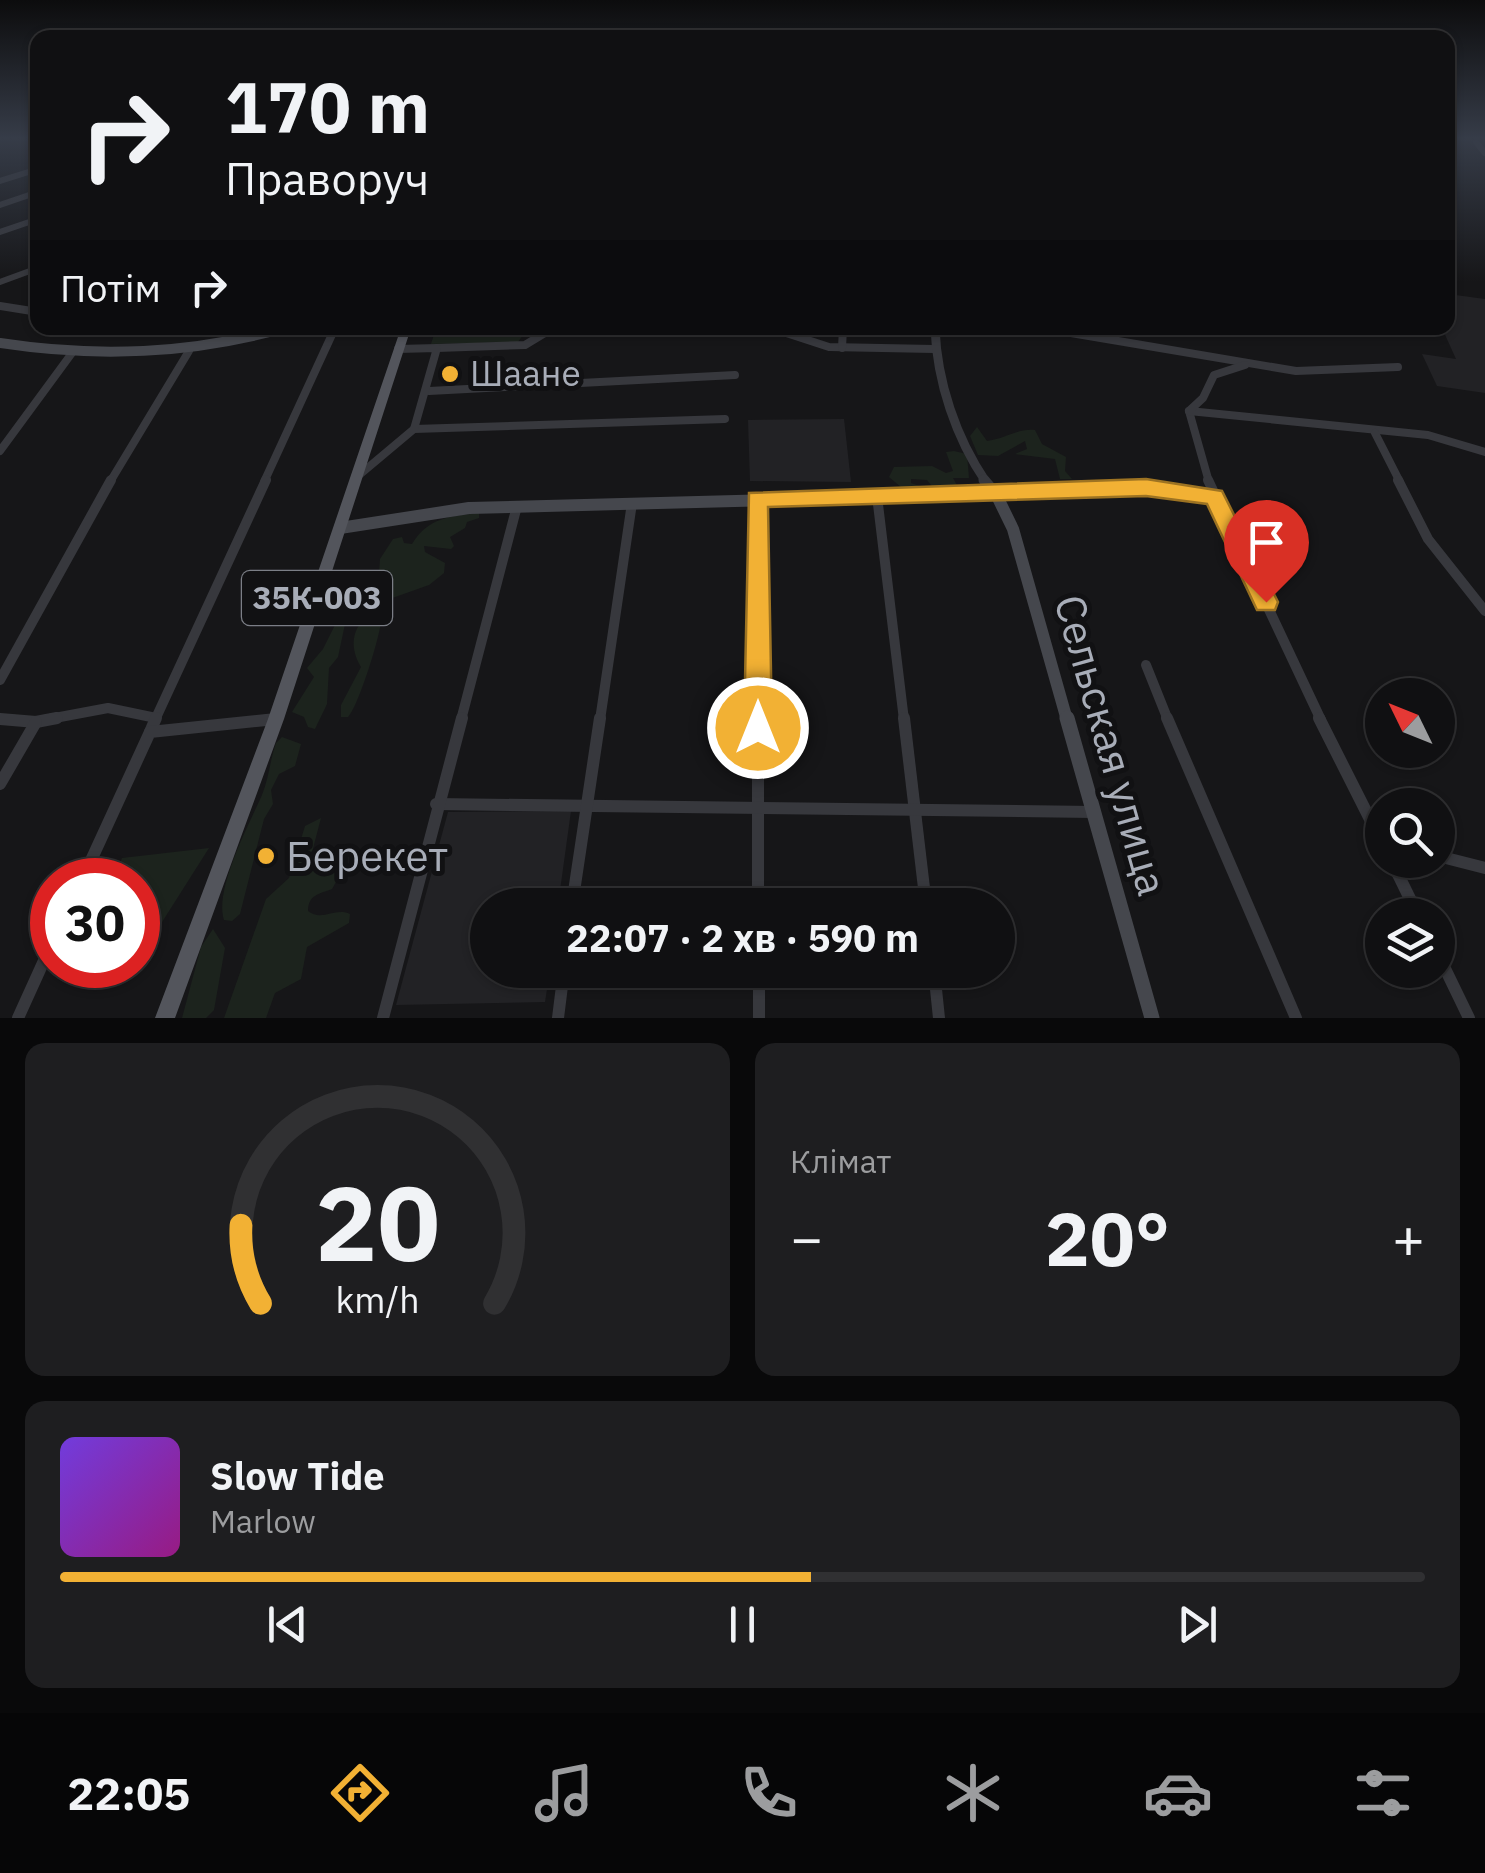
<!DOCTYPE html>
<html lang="uk">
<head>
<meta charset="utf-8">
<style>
  :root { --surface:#101012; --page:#1e1e20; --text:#f1f3f6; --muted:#9c9d9f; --line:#303032; --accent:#f2b134 }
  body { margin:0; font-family:"IBM Plex Sans",sans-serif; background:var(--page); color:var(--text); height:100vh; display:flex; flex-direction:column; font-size:38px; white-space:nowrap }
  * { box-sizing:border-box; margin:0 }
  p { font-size:32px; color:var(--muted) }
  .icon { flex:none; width:55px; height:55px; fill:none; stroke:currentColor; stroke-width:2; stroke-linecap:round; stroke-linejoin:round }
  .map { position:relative; height:1018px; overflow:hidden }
  .sheet { display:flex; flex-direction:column; gap:25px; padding:25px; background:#09090a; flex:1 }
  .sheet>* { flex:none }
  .banner { position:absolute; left:30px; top:30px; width:1425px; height:305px; border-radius:20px; box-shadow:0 2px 8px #0004,0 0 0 2px var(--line); background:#101012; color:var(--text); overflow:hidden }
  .needle { width:65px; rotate:313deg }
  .buttons { position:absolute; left:1365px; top:678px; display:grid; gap:20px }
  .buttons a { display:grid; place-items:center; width:90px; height:90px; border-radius:50%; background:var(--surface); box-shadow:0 2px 8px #0004,0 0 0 2px var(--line); font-size:50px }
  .speed { position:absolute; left:30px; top:858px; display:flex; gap:20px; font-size:50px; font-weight:700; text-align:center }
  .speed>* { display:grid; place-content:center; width:130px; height:130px; border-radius:50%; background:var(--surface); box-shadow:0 2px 8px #0004,0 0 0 2px var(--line); line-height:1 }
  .speed .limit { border:15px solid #d22; background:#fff; color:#111 }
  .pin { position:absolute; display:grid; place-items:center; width:85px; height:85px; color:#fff; margin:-102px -42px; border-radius:50% 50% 50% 0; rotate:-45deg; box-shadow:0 0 10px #0007 }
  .pin .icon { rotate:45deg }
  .me { position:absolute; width:110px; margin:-55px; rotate:0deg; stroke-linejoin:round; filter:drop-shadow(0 0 8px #0008) }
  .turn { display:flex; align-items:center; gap:35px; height:210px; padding:0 30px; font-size:45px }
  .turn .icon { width:130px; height:130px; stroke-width:2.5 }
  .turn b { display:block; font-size:70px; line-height:85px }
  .then { display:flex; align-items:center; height:95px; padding:0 30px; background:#0003; gap:20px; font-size:38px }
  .big { font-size:75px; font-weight:700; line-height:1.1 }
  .sheet .widget { flex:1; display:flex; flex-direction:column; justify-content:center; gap:15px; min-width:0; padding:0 35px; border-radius:20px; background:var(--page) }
  .sheet .dial { align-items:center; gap:0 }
  .dial svg { height:260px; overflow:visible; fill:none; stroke:var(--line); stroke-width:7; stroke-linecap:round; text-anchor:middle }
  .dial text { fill:var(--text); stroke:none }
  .song { display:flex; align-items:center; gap:30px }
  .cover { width:120px; height:120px; border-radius:15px; background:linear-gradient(135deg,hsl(260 70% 55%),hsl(310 70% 35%)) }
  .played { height:10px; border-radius:5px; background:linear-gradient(90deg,var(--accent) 55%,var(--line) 55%) }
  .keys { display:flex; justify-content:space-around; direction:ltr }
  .heat { display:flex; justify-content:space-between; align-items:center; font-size:55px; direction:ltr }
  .sheet .tiles { flex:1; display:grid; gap:25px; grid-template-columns:1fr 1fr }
  .widget:last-child { grid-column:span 2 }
  .trip { position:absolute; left:470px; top:888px; width:545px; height:100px; border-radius:50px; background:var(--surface); box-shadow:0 2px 8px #0004,0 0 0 2px var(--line); font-weight:700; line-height:100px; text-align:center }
  .menu { display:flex; height:160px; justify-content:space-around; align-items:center; background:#060607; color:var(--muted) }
  .menu .icon { width:70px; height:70px }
  .menu .current { color:var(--accent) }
  .menu b { font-size:45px; color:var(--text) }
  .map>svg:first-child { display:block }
</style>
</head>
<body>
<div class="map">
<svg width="1485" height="1018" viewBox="0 0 1485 1018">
  <rect width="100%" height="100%" fill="#161618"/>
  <g fill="#222225">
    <path d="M1448 294 1485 299V393L1437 386 1422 354 1456 359 1442 328H1448Z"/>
    <path d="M844 419 851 482 750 481 748 420Z"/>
    <path d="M571 811 558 905H488V970H550L545 1002 396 1005 448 812Z"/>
  </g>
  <g fill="#1c231d">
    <path d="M436 328H523L525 332 518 342 431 344Z"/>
    <path d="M977 427 987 441C1005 439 1018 428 1035 430L1042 444 1066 457 1065 471 1072 479H1060L1055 459 1015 454 1027 449 1025 441 998 456 978 455 970 436Z"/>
    <path d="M954 451 967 454 969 478H953L959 489 935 490 927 480 911 479V483L928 489 901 487 889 477 894 467 932 466 946 473 953 471 946 452Z"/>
    <path d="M479 513V518L467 522 465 528 450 537 454 546 451 549 424 546 425 552 445 563 444 573 429 585 367 607 366 596 378 587 380 559 393 539 402 537 404 543 412 544C428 518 449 516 479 513Z"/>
    <path d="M348 610 338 657 329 668 327 704 315 729 308 727 304 717 292 712 314 677 307 668 323 649 341 613Z"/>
    <path d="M371 614 381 619C382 631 358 708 348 717H341V705L361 667C350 649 350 627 371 614Z"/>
    <path d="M282 737 301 744 295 766 279 774 271 790 273 804 264 819 240 914 232 921 224 920C214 890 249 824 262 795 269 778 270 760 276 743Z"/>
    <path d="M321 818 310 860 321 869 347 863 332 889C319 894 308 895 308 911 322 922 335 907 350 914L349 923 307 947 301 979 275 993 266 1018H224L266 899 289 878 305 826Z"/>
    <path d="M209 848 138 960V880H114L122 858Z"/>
    <path d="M213 929 225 948 214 1010 206 1018H182L201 947Z"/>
  </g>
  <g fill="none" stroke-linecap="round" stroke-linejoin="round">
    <g stroke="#37383d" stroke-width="6">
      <path d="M1476 142 1485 153"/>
      <path d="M0 181 38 169"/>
      <path d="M0 205 38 192"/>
      <path d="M0 232 38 219"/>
      <path d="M0 282 38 268"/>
    </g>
    <g stroke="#37383d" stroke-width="8">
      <path d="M0 306 38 312"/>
      <path d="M771 328 829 347 934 349"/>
      <path d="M1069 328 1071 333 1296 371 1398 367"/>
      <path d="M437 348 525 345 553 328"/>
      <path d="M842 348 843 328"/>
      <path d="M429 391 735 375"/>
      <path d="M1189 411 1209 482"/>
      <path d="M1189 411 1428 435 1485 452"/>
      <path d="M1189 411 1203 398 1214 375 1245 365"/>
      <path d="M414 429 725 419"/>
      <path d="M1375 433 1400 482"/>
      <path d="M0 451 72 353"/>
      <path d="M358 476 414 429 437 348 398 349"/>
      <path d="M110 482 189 351"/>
      <path d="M264 482 335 328"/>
    </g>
    <g stroke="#37383d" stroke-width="10">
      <path d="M1208 480 1321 720"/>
      <path d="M1398 480 1428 539 1485 611"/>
      <path d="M996 494 1146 488 1214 497"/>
      <path d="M877 496 904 720"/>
      <path d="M757 499 758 720"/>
      <path d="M1146 665 1168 720"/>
      <path d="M0 680 111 480"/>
      <path d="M0 719 17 720"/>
      <path d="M44 720 108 708 156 718"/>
      <path d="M155 720 266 480"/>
      <path d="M263 720 276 719"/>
      <path d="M461 720 517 506"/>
      <path d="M600 720 632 503"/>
    </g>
    <g stroke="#37383d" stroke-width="12">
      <path d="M758 718V905"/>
      <path d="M904 718 926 905"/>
      <path d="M1167 718 1296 1018"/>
      <path d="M1319 718 1382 843"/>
      <path d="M0 719 36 722 57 718"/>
      <path d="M150 732 156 718"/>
      <path d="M0 784 36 722"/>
      <path d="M436 804 1094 812"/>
      <path d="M1438 856 1485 868"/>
      <path d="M1391 860 1418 915"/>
      <path d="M82 880 150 732 276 719"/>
      <path d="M572 905 600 718"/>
      <path d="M1438 954 1469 1018"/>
      <path d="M759 970V1018"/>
      <path d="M934 970 939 1018"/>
      <path d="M18 1018 52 943"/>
      <path d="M383 1018 462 718"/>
      <path d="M558 1018 564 970"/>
    </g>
    <path stroke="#37383d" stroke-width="9" d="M935 328C937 382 956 438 986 482"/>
    <path stroke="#37383d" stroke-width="11" d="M984 480 996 494"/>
    <path stroke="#45474d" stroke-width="10" d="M0 343C98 358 190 354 285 328"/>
    <path stroke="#45474d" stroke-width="12" d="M340 528 469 508 996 494 1013 529 1067 720"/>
    <path stroke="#45474d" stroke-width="15" d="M1067 718 1152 1018"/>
    <path fill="#53555c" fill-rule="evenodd" d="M401 328H411L284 719 175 1018H155L268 719Z"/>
  </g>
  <linearGradient id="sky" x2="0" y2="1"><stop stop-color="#0c0c0d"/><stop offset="0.49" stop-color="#363c48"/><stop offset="1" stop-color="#363c48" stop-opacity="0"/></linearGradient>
  <rect width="1485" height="282" fill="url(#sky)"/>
  <path fill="#f2b134" stroke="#9d7322" stroke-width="2.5" d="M1146 479 1222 491 1278 602 1275 610H1257L1207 504 1146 496 768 507 772 728 768 738 758 741 748 738 744 728 749 493Z"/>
  <g fill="#f2b134" stroke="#111113" stroke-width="4">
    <circle cx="450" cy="374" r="10"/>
    <circle cx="266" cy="856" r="10"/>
  </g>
  <g text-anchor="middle" stroke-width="10" stroke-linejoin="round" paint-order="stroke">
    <rect fill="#111113" stroke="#7b7e86" stroke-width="2.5" x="242" y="571" width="150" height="54" rx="8"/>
    <g font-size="32" font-weight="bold" fill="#a8adb8">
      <text x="317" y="609">35К-003</text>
    </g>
    <g font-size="35" fill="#a8adb8" stroke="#111113" text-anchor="start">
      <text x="470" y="386">Шаане</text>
    </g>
    <g font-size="42" fill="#a8adb8" stroke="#111113">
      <text transform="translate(1111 745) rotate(74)" y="15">Сельская улица</text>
    </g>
    <g font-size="42" fill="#a8adb8" stroke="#111113" text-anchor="start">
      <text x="286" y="871">Берекет</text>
    </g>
  </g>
</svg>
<div class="buttons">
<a><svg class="needle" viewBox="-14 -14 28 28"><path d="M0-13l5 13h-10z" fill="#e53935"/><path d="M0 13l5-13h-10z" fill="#9c9d9f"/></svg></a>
<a><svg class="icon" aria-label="search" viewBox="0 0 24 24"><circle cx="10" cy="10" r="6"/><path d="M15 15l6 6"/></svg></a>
<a><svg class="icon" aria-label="layers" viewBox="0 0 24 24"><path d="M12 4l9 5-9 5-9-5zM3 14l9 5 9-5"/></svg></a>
</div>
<div class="speed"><div class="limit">30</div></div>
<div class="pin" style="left:1266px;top:602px;background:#d93025"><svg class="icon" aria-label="arrive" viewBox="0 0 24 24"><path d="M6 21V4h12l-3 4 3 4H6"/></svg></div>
<svg class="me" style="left:758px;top:728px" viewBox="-20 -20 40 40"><circle r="17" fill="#f2b134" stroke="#fff" stroke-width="3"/><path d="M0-11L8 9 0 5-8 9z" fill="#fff"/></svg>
<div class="trip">22:07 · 2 хв · 590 m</div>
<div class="banner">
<div class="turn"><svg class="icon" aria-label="right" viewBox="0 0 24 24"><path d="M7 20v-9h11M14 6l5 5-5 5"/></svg><div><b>170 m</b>Праворуч</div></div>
<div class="then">Потім<svg class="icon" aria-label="right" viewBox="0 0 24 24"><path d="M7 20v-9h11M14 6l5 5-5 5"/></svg></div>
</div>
</div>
<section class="sheet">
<div class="tiles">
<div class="widget dial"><svg viewBox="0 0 100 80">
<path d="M14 69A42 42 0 1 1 86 69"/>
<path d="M14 69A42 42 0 0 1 8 45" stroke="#f2b134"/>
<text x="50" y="56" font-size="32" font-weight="700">20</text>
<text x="50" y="72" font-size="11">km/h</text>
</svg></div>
<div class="widget"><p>Клімат</p>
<div class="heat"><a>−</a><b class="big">20°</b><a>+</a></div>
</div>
<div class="widget">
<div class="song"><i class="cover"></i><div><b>Slow Tide</b><p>Marlow</p></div></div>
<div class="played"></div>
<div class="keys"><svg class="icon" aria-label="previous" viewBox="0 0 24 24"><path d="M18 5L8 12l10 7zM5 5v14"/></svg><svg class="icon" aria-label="pause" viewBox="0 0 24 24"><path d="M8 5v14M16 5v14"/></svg><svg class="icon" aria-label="next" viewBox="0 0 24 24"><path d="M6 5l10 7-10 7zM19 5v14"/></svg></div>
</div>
</div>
</section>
<nav class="menu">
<b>22:05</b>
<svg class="icon current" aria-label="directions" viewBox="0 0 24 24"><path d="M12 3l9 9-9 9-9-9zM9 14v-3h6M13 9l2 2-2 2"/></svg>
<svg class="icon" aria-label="music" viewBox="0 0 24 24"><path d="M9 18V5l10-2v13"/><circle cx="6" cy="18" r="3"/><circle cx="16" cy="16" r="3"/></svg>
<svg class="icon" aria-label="phone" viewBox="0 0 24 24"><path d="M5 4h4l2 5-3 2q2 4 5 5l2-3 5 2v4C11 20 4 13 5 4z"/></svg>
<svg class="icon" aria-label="climate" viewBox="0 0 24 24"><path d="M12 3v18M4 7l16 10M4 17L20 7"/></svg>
<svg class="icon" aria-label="car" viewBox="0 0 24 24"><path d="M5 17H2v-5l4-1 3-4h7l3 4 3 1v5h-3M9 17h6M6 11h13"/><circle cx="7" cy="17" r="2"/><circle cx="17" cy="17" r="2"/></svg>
<svg class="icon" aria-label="filters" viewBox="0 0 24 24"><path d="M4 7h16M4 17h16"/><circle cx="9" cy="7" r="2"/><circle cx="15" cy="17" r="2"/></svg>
</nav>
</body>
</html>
